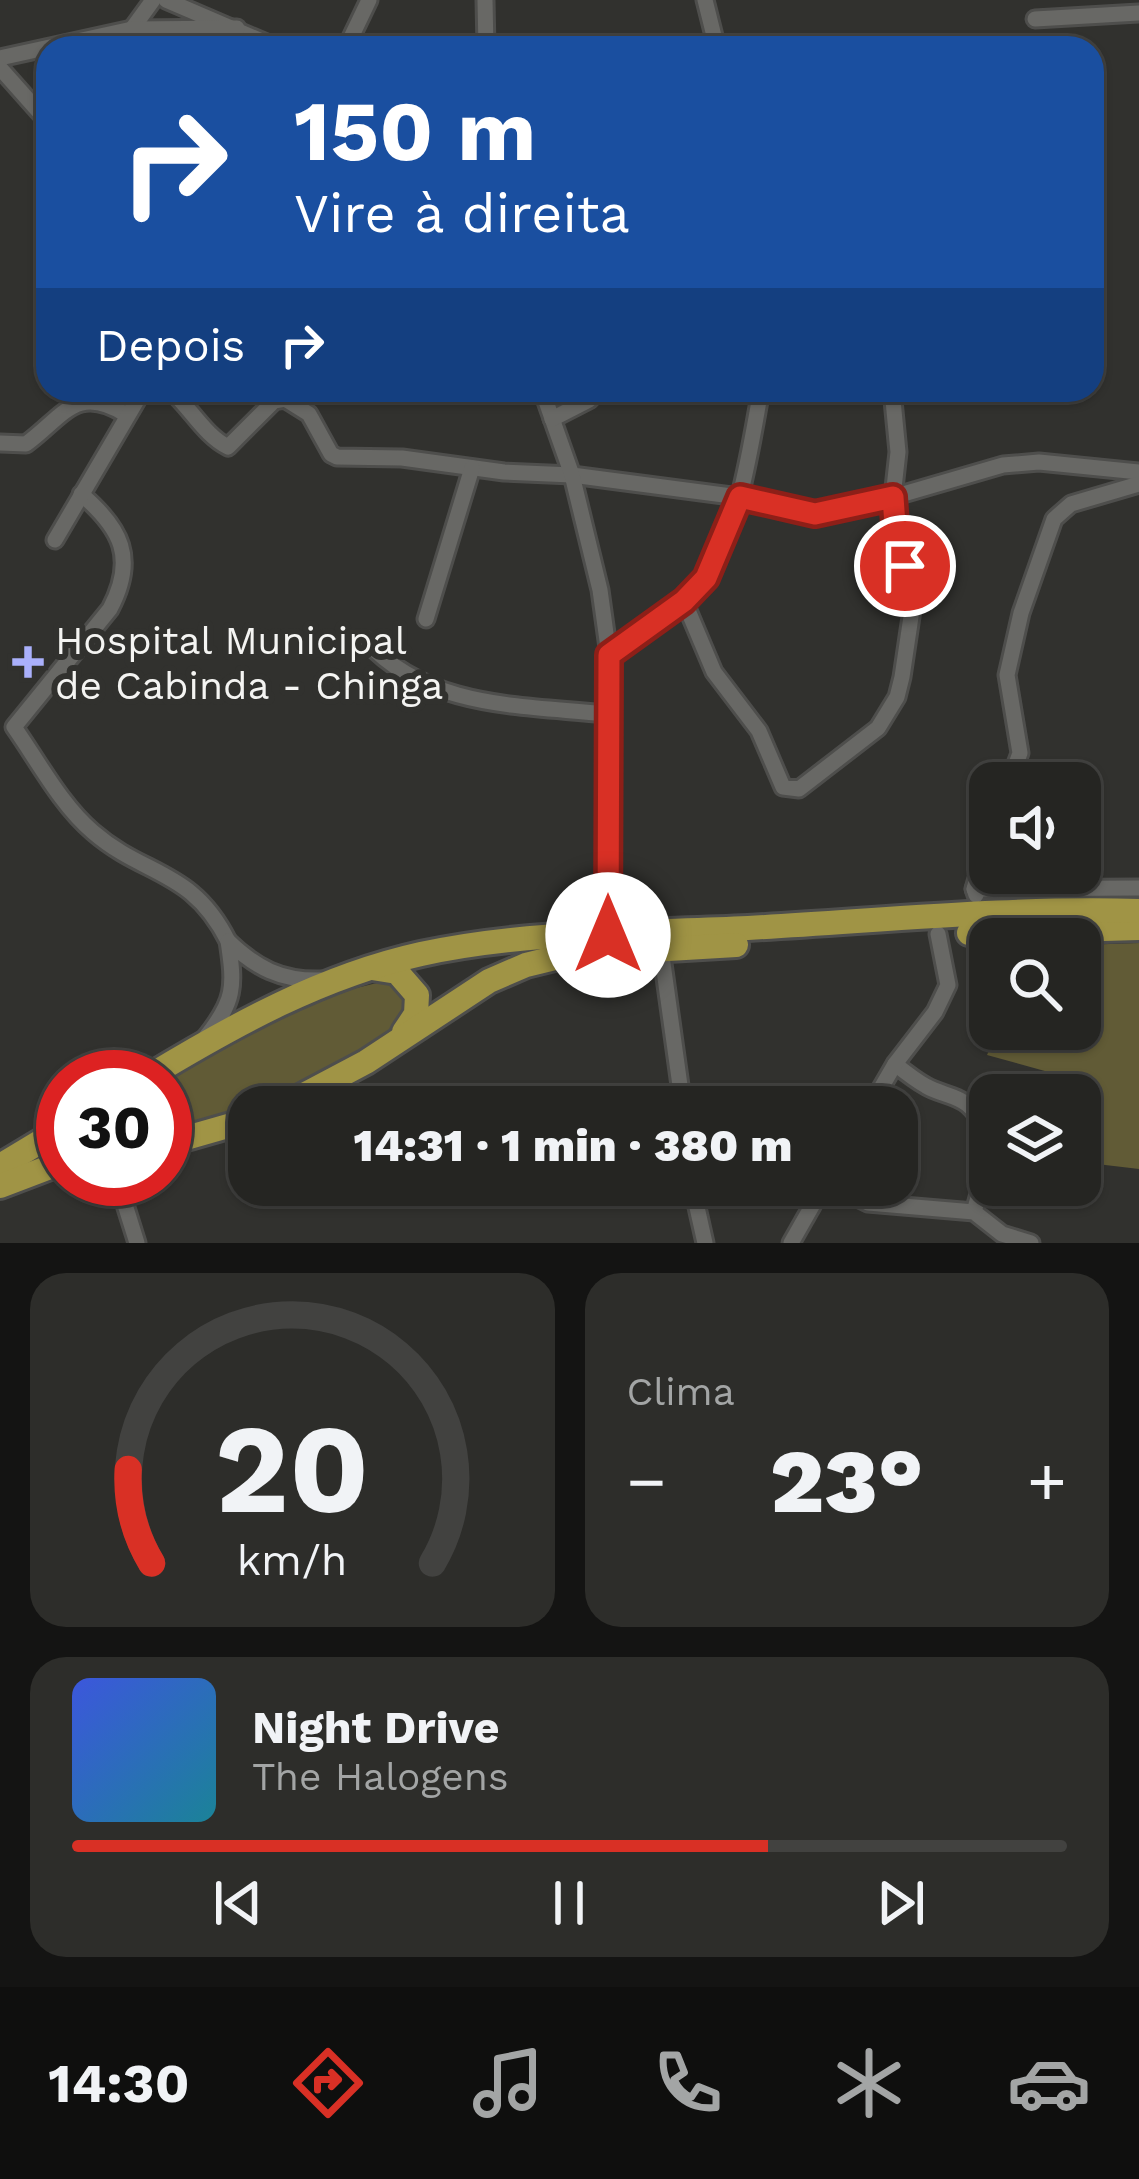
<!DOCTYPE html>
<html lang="pt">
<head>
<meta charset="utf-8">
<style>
  :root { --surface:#252522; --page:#2d2d2a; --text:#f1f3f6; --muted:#a3a5a5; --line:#424240; --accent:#d93025 }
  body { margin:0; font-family:"Work Sans",sans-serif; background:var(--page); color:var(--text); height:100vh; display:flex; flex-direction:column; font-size:45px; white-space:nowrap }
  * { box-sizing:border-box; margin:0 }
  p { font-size:39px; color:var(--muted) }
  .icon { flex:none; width:66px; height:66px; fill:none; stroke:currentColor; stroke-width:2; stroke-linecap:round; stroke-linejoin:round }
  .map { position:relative; height:1243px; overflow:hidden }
  .side { display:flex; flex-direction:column; gap:30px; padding:30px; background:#141413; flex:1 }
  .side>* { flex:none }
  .guide { position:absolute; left:36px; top:36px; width:1068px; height:366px; border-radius:36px; box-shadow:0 3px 9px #0004,0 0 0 3px var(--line); background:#1a4fa0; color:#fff; overflow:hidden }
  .buttons { position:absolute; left:969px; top:762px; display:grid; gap:24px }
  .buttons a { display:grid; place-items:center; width:132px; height:132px; border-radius:24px; background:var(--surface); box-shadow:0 3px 9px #0004,0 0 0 3px var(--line); font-size:60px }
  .speed { position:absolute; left:36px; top:1050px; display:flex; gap:24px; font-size:60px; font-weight:700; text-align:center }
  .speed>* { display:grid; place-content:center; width:156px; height:156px; border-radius:50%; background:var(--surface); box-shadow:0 3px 9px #0004,0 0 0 3px var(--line); line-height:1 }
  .speed .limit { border:18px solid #d22; background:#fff; color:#111 }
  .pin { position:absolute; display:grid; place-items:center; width:102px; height:102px; color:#fff; margin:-51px; border:6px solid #fff; border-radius:50%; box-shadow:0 3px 12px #0007 }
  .me { position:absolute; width:132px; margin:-66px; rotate:0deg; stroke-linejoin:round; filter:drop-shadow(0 0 9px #0008) }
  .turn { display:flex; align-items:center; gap:42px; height:252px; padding:0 60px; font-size:54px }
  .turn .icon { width:156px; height:156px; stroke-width:2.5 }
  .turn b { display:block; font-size:84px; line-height:102px }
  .then { display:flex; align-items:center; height:114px; padding:0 60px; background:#0003; gap:24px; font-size:45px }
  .big { font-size:90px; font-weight:800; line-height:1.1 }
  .side .widget { flex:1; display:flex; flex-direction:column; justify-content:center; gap:18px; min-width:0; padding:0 42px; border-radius:36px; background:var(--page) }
  .side .dial { align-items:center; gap:0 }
  .dial svg { height:312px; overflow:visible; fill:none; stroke:var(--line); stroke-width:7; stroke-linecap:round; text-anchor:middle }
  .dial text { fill:var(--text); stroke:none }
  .song { display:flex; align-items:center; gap:36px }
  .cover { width:144px; height:144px; border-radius:18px; background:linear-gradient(135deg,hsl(230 70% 55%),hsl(190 70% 35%)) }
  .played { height:12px; border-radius:6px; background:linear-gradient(90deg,var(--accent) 70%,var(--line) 70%) }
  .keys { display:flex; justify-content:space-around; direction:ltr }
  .heat { display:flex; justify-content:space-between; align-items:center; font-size:66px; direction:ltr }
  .side .tiles { flex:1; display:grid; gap:30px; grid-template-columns:1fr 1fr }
  .widget:last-child { grid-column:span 2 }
  .trip { position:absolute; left:228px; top:1086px; width:690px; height:120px; border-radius:36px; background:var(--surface); box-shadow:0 3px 9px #0004,0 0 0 3px var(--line); font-weight:800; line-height:120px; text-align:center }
  .dock { display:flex; height:192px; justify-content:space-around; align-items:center; background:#0f0f0e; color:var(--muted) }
  .dock .icon { width:84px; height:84px }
  .dock .selected { color:var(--accent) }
  .dock b { font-size:54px; color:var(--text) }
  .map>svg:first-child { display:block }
</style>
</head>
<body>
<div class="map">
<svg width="1139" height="1243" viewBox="0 0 1139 1243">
  <rect width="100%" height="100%" fill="#31312e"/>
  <g fill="#615b36">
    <path d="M1139 943V1169L1080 1162V1123L1088 1083 987 1055 999 1029H1080V945Z"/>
    <path d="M387 981 397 985 409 1003 393 1030 293 1090 195 1124 170 1119C164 1109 161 1093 169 1084 175 1075 190 1068 199 1062 255 1023 320 994 387 981Z"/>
  </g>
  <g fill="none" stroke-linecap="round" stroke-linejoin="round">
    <defs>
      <g id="minor">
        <path d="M166 0 278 48"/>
        <path d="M485 0 486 48"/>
        <path d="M705 0 717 48"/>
        <path d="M1035 19 1139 13"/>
        <path d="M132 29 153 0"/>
        <path d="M346 48 369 0"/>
        <path d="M0 58 132 29 237 28"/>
        <path d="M0 68 48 122"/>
        <path d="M170 390C190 407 205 436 228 447L274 401 285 399 309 414 331 454 337 457 402 458 504 472 572 475 739 497 815 514 893 497 1003 465 1039 462 1139 472"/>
        <path d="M542 390 572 475 600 590 609 655 608 935"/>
        <path d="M552 419 589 400 599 390"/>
        <path d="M0 443 26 444C64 416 76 384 125 414"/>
        <path d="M81 494C121 528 137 558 110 609L14 727C38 761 61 805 93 832 145 877 192 869 228 941"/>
        <path d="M55 540 143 390"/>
        <path d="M684 601 714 672 759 731 783 787 799 789 878 728 897 697 902 677 912 610 905 566 897 552 893 497 898 452 892 390"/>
        <path d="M426 619 472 468"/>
        <path d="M365 640C427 709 521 705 606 714"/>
        <path d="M609 655C641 632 681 611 705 579 738 536 751 444 761 390"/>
        <path d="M1009 783 1020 753 1007 675 1021 613 1054 519 1071 504 1139 484"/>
        <path d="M974 889 1139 888"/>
        <path d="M976 895 974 889 990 833"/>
        <path d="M661 949 683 1107"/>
        <path d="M205 1038C235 1001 235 987 228 941 256 968 281 981 321 980"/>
        <path d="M895 1064C905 1072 915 1080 926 1086 939 1094 957 1095 968 1105 1000 1133 983 1178 974 1212"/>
        <path d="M870 1107 895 1064 935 1012 948 985 938 934"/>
        <path d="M117 1179 137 1243"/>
        <path d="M692 1185 705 1243"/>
        <path d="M831 1185 868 1203 974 1212 1002 1234 1031 1243"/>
        <path d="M791 1243 824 1185"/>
      </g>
      <g id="primary">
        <path d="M969 933 1139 928"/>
        <path d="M372 968 397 972 417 995 416 1014 404 1032"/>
        <path d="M148 1077C234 1025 322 976 421 954 526 931 640 933 748 928 878 921 1009 907 1139 911"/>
        <path d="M281 1107 366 1062 489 981 526 965 567 955 736 945"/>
        <path d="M165 1144 249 1120"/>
        <path d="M0 1166 63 1128"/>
        <path d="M0 1186 63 1162"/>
      </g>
    </defs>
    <use href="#minor" stroke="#4e4e4c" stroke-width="21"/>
    <use href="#primary" stroke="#4e4e4c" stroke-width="30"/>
    <use href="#minor" stroke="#686865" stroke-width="15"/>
    <use href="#primary" stroke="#a09445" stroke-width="24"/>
  </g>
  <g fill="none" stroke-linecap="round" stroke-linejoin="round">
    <defs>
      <path id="route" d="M608 935 609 655 684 601 706 578 740 497 815 514 893 497 897 552 905 566"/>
    </defs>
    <use href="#route" stroke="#8d1f18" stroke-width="30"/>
    <use href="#route" stroke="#d93025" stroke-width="21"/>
  </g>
  <path fill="#aab0fb" stroke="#31312e" stroke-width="4.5" d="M22 644h12v12h12v12h-12v12h-12v-12h-12v-12h12z"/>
  <g text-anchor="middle" stroke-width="12" stroke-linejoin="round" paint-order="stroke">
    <g font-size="39" fill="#f4f4f2" stroke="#31312e" text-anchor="start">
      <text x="55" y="654">Hospital Municipal<tspan x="55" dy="45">de Cabinda - Chinga</tspan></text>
    </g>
  </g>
</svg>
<div class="buttons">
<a><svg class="icon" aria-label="sound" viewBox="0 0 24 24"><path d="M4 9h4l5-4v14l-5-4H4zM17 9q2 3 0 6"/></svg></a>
<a><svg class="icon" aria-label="search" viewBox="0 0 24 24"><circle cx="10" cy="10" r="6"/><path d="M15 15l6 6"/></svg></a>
<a><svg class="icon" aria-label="layers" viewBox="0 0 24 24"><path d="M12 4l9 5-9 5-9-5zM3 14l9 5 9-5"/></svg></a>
</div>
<div class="speed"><div class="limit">30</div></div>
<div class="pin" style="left:905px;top:566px;background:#d93025"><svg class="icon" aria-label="arrive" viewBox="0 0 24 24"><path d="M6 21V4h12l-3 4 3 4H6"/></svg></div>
<svg class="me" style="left:608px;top:935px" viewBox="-20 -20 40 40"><circle r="19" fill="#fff"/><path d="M0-13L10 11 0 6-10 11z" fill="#d93025"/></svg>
<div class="trip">14:31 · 1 min · 380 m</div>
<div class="guide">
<div class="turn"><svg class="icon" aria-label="right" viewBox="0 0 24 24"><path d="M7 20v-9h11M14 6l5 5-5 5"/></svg><div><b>150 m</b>Vire à direita</div></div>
<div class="then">Depois<svg class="icon" aria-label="right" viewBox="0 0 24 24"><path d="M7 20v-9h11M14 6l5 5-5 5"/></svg></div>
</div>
</div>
<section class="side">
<div class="tiles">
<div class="widget dial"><svg viewBox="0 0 100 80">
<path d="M14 69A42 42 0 1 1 86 69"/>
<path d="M14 69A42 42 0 0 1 8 45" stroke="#d93025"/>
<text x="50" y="56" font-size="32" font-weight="700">20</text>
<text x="50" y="72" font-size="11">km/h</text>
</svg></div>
<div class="widget"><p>Clima</p>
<div class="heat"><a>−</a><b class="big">23°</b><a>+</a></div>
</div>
<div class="widget">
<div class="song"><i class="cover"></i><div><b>Night Drive</b><p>The Halogens</p></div></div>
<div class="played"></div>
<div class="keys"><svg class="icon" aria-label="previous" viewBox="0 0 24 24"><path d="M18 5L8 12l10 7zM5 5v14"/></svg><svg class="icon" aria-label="pause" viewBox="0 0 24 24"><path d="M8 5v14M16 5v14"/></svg><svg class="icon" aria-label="next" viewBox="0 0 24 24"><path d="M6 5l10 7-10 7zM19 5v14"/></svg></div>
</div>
</div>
</section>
<nav class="dock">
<b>14:30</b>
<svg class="icon selected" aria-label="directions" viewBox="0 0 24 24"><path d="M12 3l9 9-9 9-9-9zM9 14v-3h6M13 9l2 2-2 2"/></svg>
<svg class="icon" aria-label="music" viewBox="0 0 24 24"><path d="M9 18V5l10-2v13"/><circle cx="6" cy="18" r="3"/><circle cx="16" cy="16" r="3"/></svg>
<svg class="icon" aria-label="phone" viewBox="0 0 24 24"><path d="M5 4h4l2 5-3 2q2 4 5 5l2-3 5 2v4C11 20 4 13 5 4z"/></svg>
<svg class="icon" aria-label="climate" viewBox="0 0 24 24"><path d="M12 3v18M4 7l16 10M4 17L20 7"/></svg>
<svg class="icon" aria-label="car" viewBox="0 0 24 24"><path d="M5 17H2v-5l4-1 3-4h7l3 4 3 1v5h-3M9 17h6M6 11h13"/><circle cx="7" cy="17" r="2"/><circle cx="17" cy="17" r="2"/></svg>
</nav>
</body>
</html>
